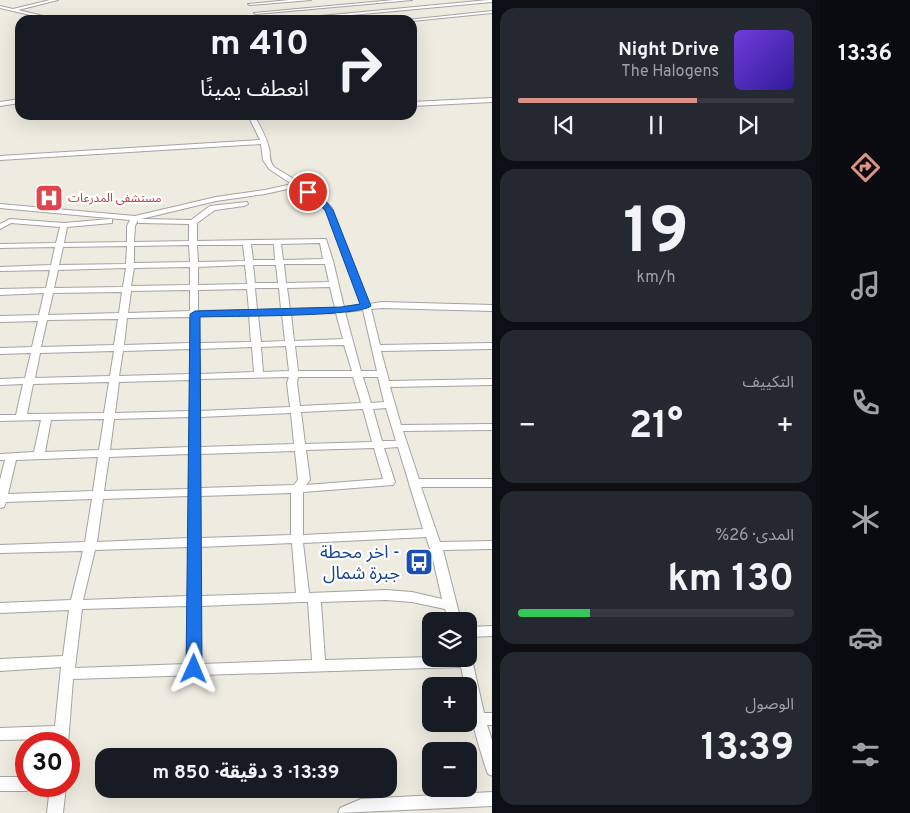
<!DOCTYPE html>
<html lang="ar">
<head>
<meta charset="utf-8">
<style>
  :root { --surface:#171b24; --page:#242831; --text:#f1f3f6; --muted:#9ea1a6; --line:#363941; --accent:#de9287 }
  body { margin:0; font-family:Overpass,"Noto Sans Arabic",sans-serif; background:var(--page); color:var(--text); direction:rtl; height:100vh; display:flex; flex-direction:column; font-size:19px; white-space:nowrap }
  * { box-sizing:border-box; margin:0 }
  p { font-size:16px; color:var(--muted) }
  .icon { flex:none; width:28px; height:28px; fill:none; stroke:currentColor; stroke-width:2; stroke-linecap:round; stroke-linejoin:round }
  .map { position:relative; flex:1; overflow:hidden; direction:ltr }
  .side { display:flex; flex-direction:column; gap:8px; padding:8px; background:#0d0f14; width:328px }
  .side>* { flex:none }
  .guide { position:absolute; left:15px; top:15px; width:402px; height:105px; border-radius:15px; box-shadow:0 5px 20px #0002; direction:rtl; background:#171b24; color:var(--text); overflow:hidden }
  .buttons { position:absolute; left:422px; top:612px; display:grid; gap:10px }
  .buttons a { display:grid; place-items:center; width:55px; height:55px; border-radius:10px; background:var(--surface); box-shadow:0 5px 20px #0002; font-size:25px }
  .speed { position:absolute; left:15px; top:732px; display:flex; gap:10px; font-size:25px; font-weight:700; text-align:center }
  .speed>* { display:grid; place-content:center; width:65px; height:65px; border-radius:50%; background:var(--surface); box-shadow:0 5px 20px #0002; line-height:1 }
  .speed .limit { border:8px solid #d22; background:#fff; color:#111 }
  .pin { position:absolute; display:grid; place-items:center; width:42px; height:42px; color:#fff; margin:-21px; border:2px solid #fff; border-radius:50%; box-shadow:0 1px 5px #0007 }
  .me { position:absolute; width:55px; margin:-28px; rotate:1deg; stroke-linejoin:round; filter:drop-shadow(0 0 4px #0008) }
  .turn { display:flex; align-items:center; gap:18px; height:105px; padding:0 25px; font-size:22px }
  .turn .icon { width:65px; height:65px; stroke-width:2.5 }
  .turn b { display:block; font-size:35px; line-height:42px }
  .big { font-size:38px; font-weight:700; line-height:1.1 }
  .side .card { flex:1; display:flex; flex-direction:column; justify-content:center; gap:8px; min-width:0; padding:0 18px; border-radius:15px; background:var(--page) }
  .side .dial { align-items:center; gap:0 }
  .dial b { font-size:65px; line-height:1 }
  .song { display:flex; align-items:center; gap:15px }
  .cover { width:60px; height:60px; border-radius:8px; background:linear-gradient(135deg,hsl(260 70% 55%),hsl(250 70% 35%)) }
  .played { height:5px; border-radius:2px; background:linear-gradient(90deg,var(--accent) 65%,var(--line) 65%) }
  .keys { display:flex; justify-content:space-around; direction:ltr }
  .heat { display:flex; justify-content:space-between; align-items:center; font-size:28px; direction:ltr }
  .charge { height:8px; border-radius:4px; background:linear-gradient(90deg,#34c759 26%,var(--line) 0) }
  .trip { position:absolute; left:95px; top:748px; width:302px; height:50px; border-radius:15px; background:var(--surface); box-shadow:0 5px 20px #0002; font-weight:700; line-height:50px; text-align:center; direction:rtl }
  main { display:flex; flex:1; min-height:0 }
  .tab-bar { display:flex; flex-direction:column; width:90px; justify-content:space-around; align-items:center; background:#090b0e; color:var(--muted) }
  .tab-bar .icon { width:35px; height:35px }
  .tab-bar .on { color:var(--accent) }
  .tab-bar b { font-size:22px; color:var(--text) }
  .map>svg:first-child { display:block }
</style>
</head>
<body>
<main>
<nav class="tab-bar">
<b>13:36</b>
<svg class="icon on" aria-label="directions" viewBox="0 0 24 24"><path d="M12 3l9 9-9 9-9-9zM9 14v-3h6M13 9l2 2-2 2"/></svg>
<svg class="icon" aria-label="music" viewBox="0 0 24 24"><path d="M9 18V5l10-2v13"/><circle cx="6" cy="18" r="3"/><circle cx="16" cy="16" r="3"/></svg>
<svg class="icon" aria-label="phone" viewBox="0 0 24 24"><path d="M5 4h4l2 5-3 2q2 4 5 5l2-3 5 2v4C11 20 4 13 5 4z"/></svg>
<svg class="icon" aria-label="climate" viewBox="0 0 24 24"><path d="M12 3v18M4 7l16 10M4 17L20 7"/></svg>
<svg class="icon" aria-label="car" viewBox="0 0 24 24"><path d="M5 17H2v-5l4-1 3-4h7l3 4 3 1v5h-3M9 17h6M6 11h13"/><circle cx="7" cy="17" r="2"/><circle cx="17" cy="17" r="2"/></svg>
<svg class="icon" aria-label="filters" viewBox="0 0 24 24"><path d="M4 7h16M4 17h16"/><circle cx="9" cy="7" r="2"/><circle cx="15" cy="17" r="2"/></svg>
</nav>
<section class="side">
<div class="card">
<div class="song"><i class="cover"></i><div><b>Night Drive</b><p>The Halogens</p></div></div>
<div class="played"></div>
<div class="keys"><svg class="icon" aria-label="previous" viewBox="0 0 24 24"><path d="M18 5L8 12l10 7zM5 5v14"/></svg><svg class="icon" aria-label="pause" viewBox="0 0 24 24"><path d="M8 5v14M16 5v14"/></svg><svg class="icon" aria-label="next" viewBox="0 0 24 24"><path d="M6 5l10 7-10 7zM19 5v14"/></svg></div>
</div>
<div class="card dial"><b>19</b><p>km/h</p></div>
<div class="card"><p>التكييف</p>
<div class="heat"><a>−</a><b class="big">21°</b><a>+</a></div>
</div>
<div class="card"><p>المدى · 26%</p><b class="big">130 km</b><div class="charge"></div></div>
<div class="card"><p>الوصول</p><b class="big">13:39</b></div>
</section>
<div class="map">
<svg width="493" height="813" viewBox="0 0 493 813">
  <rect width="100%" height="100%" fill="#eeebe0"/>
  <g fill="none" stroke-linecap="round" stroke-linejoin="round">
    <defs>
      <g id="minor">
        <path d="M50 0H58L18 10 60 20H52L0 8V6L13 9Z"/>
        <path d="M289 0H311L250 5 248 4Z"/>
        <path d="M394 0H412L256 14 254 13Z"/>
        <path d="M488 0H493V2L297 20H279Z"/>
        <path d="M493 11V13L412 21 407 20Z"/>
        <path d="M493 98V102L412 106V102Z"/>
        <path d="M20 99V103L0 106V102Z"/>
        <path d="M248 115H254C260 126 266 136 269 148 271 156 268 159 274 167L317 193 332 208 369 304 382 302 493 305V311L382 308 371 309 380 345 493 343V349L381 351 389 381 493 379V385L390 387 401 425 493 424V430L403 431 419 479H493V487H421L440 542 493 541V549L443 550 461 621H449L445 609 412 602 386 600 321 602 325 660 431 657V659H469V654L471 655 484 713H493V725H487L493 743V776L488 774 486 769C477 739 469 718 469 686H465L461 667 73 679 68 744H54V739L0 740V728L55 726 61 667 0 671V659L63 656 69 610 0 613V603L71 600 83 551 0 553V545L85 542 92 499 6 502 4 507 0 508V480L5 460H0V454L34 452 41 420 0 421V415H16L23 384 0 385V379L25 378 31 353 0 354V348L32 347 38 321 0 322V316L39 315 44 293 0 295V289L46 288 50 270 0 271V267L51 265 55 247 0 248V244L56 243 60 227 11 223 0 229V224L10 219 64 223 109 219H112V223L67 227 64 243 127 242V226L130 220 0 208V204L135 216 216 197 265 190 292 184 269 169 263 160 261 144 0 160V156L260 140ZM296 187 311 197 326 211 361 305 344 307 333 261 326 239 197 241V223L215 210 244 206 248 204 247 202 210 206 191 220 141 219 216 201 265 194ZM138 220V223H141L189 224V241L134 242 135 226ZM320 243 323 259 283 260 281 244ZM251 244H274L275 260H253ZM189 245 190 262 134 263V246ZM197 245H243L245 261 198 262ZM127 246 126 264 59 265 63 247ZM284 264H325L329 282 286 283ZM245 265 247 284 198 285V267ZM253 265H276L278 283H255ZM190 267V285L131 286 134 268ZM126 268 123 287 54 288 58 270ZM330 287 335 308 290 309 287 288ZM255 288H279L281 309 257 310ZM247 289 249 310 198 311V290ZM190 290V311L128 313 131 291ZM122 292 119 313 48 315 53 293ZM363 310 377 371H361L345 312ZM336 313 343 339 294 341 291 314ZM282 314 285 341 261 342 258 315ZM249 315 251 342 199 343V316ZM190 317V343L124 345 127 318ZM118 319 114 345 41 347 47 320ZM344 345 352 371H298L295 346ZM286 346 289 371 263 372 261 347ZM252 347 254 372 200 374 199 349ZM190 349V374L119 376 123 351ZM114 351 110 376 35 378 40 353ZM289 377 287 383 290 407 200 411V379ZM298 377H353L361 403 300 406 297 383ZM363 377H378L384 402 371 403ZM190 380V411L115 413 119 382ZM109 382 104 413 27 414 33 384ZM386 408 396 441H382L373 409ZM363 409 372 442 305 444 301 412ZM291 413 294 444 200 447V417ZM190 417 189 447 110 450 114 419ZM104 419 99 450 45 452 51 420ZM398 447 423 529 303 535V492L393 485 395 482 384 448ZM374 448 383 479 306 485 310 480 306 450ZM295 451 298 480 294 485 200 488V454ZM189 454V489L104 491 109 457ZM98 457 93 491 8 494 16 460ZM291 493V535L200 538V496ZM189 496V538L97 542 103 499ZM426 537 432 555 442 599 412 592 386 590 309 593 303 543ZM292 543 296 593 201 596 200 547ZM188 547V596L83 600 95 550ZM302 602H308L312 660 201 664V606ZM188 606 187 664 75 668 82 609Z"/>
        <path d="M493 626V636L469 637V627Z"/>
        <path d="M0 777H26V786H33L31 789 26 791H0Z"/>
        <path d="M50 786H66L63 813H47Z"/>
        <path d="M493 792V806L338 813 340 808 361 799Z"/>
      </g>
    </defs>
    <use href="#minor" stroke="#a3a3a3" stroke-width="2"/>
    <use href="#minor" fill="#fff" fill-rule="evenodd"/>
  </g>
  <path fill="#1a73e8" stroke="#114b97" d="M308 189 324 199 333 210 371 306C359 317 225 316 200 317L202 669 199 673 194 675 189 673 186 669 190 314 195 311 341 307 360 304 325 210 318 202 306 193V190Z"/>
  <defs>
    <symbol id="hospital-square" viewBox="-11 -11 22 22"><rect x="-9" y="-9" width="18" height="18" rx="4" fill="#e0444e" stroke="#fff"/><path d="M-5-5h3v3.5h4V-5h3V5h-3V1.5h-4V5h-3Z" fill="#fff"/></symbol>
    <symbol id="bus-square" viewBox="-11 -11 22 22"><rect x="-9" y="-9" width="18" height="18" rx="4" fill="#1a4fb4" stroke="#fff"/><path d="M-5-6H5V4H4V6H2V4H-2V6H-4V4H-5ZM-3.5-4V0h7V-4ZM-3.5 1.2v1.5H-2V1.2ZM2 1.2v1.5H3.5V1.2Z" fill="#fff"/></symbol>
  </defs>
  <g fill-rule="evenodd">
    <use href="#hospital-square" x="33" y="182" width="32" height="32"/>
    <use href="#bus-square" x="403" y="546" width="32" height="32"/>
  </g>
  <g text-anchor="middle" stroke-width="4.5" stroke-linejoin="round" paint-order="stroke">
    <g font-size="12" fill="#be3a42" stroke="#fff" text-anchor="start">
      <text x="68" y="202">مستشفى المدرعات</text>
    </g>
    <g font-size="18" fill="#164399" stroke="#fff" text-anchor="end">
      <text x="400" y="558">اخر محطة -<tspan x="400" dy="21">جبرة شمال</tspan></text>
    </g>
  </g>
</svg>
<div class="buttons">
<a><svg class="icon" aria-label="layers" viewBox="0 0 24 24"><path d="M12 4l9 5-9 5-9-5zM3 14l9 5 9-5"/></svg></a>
<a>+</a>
<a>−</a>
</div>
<div class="speed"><div class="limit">30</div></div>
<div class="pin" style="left:308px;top:192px;background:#d93025"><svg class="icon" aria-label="arrive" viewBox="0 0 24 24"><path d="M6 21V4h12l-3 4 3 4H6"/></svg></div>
<svg class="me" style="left:194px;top:669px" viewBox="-20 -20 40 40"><path d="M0-17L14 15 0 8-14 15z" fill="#1a73e8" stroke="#fff" stroke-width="4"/></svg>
<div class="trip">13:39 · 3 دقيقة · 850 m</div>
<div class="guide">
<div class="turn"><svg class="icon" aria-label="right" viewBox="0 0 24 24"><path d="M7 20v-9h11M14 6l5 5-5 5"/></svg><div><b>410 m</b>انعطف يمينًا</div></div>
</div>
</div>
</main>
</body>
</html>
